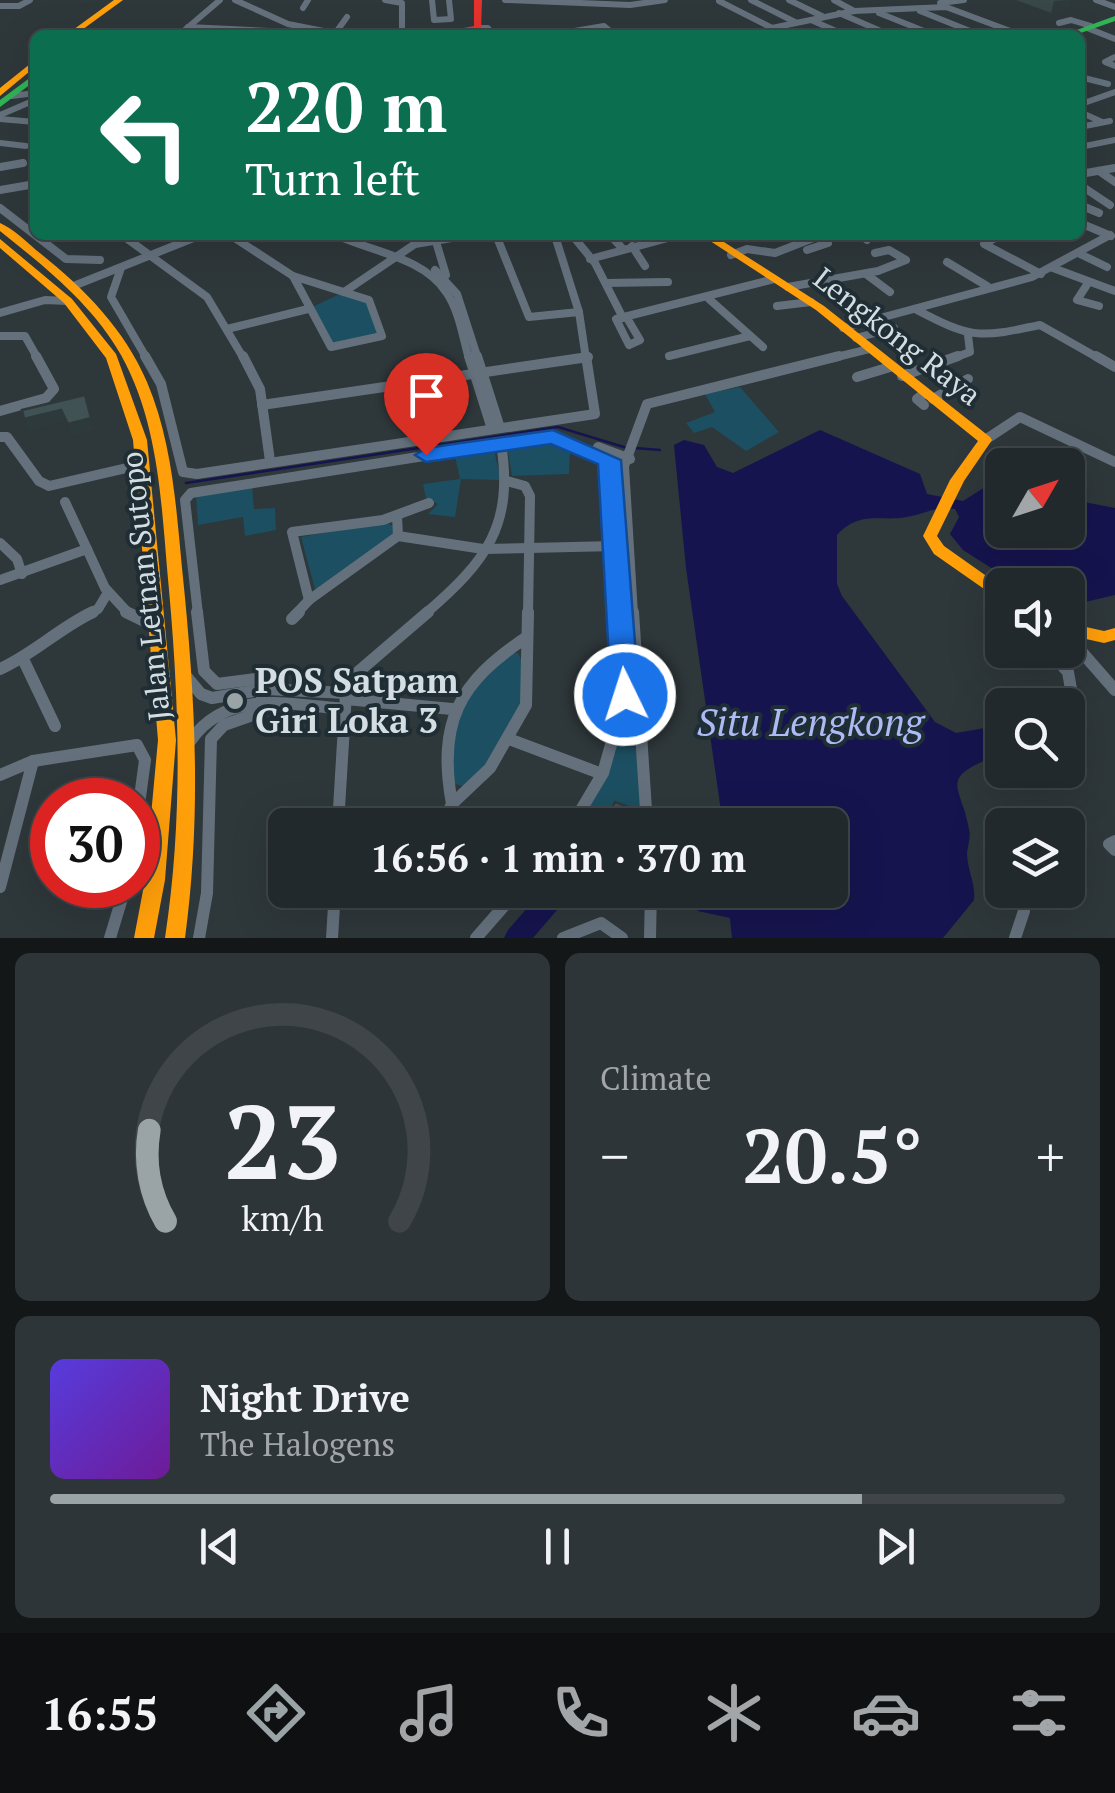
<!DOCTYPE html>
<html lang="en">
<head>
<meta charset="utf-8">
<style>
  :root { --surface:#22292c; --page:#2e3538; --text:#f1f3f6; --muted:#a2a6a9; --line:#3f4548; --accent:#9aa4a7 }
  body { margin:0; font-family:"PT Serif",serif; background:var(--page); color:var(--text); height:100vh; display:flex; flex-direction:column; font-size:38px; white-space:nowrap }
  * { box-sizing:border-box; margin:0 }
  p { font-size:32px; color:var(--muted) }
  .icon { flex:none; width:55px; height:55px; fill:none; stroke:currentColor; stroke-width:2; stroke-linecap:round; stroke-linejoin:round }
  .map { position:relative; height:938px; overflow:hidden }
  .panel { display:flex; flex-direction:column; gap:15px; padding:15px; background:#131718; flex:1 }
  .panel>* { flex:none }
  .guide { position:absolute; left:30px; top:30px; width:1055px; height:210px; border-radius:15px; box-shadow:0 10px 40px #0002,0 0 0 2px var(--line); background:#0b6e4f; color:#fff; overflow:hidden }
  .needle { width:65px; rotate:51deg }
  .fabs { position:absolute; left:985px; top:448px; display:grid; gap:20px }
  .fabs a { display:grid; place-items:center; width:100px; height:100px; border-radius:15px; background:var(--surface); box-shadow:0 10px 40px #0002,0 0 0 2px var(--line); font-size:50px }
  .speed { position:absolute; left:30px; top:778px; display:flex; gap:20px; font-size:50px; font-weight:700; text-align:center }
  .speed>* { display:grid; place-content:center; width:130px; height:130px; border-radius:50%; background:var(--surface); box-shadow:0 10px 40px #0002,0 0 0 2px var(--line); line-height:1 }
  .speed .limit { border:15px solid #d22; background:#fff; color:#111 }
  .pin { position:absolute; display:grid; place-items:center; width:85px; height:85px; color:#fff; margin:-102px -42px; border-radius:50% 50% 50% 0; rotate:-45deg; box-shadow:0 0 10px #0007 }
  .pin .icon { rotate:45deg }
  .me { position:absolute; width:110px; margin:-55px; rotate:356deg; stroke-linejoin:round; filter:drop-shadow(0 0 8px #0008) }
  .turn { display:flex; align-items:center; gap:35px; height:210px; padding:0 50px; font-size:45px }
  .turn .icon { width:130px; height:130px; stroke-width:2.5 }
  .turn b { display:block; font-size:70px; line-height:85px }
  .big { font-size:75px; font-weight:800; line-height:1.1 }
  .panel .tile { flex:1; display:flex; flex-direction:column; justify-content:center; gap:15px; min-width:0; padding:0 35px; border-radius:15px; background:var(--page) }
  .panel .dial { align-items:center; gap:0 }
  .dial svg { height:260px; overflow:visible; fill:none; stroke:var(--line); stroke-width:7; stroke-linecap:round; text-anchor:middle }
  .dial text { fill:var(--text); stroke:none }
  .song { display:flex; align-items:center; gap:30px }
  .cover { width:120px; height:120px; border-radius:15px; background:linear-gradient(135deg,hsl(250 70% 55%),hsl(280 70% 35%)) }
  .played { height:10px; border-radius:5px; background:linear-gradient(90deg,var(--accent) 80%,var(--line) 80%) }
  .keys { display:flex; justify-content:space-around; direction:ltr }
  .heat { display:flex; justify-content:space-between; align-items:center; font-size:55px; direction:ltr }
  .panel .tiles { flex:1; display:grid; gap:15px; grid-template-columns:1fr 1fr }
  .tile:last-child { grid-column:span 2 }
  .trip { position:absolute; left:268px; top:808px; width:580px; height:100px; border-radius:15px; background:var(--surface); box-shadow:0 10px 40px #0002,0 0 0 2px var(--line); font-weight:800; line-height:100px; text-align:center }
  .dock { display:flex; height:160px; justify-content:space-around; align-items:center; background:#0e1012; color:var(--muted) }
  .dock .icon { width:70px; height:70px }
  .dock .on { color:var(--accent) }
  .dock b { font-size:45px; color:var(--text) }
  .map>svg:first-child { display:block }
</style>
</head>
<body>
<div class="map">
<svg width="1115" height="938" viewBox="0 0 1115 938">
  <rect width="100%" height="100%" fill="#2e373a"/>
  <g fill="#1c4f61">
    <path d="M344 292 369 300 382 336 331 347 308 309Z"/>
    <path d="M740 387 779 432 746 451 712 427 694 433 686 423 715 412 705 394Z"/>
    <path d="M553 439 570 448 569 474 512 476 507 445Z"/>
    <path d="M494 450 501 480 461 479 455 517 428 514 438 504 426 498 423 484 460 479 455 456Z"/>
    <path d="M252 485 254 509 275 508 276 530 245 536 243 517 198 525 196 494Z"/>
    <path d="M384 522 394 526V536L316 593 301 537Z"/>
    <path d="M518 653C547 705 499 751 466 787L452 783V709L509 654Z"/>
    <path d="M615 742 644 750 645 825H567Z"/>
  </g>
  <path fill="#16144e" d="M820 430 920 474 927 494 963 501 990 484 1002 485V530H1068V499L1115 508V595L1068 606V585H1018L963 550 950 534 959 517 955 509C934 506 926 514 907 517 880 522 860 510 837 535V584L842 596 935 722 956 733 985 728 1000 743 996 756C937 779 961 784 969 829 971 837 968 844 967 853 967 869 976 884 974 900L943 938H732L730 918 698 911 696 903 624 905 570 896 556 902 549 911 535 898 546 890H830V825H723L686 568 674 445 684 440 704 445 717 467 733 473Z"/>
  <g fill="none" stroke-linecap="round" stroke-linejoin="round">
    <g stroke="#16144e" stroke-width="2.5">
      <path d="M635 448 660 450"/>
      <path d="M186 483 558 427 627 448"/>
    </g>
    <path fill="#16144e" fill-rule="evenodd" d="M543 890H580L577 898 563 903 533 938H504L508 930Z"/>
    <g stroke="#64717d" stroke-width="6">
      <path d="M235 0 288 24 344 35"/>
      <path d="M385 0 402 3V35"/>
      <path d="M432 0 434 20 451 19 449 0"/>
      <path d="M505 0 630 5 665 0"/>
      <path d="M751 0 795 22"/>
      <path d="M789 0 822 16"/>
      <path d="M834 0 854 11"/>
      <path d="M1096 0 1115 7"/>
      <path d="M719 1 772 28 854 11 946 7 1021 35"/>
      <path d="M940 3 964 0"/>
      <path d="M0 6H19L30 0"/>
      <path d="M303 8 308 0"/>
      <path d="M920 11 980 35"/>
      <path d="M839 13 890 35"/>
      <path d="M879 13 934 35"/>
      <path d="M811 20 845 35"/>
      <path d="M1059 23 1071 20 1091 26"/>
      <path d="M188 27 269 31"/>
      <path d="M478 28H488L492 35"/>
      <path d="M1087 28 1115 39"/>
      <path d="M179 35 220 0"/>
      <path d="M334 35 347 17"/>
      <path d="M525 35H539"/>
      <path d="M551 35 604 26 615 35"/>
      <path d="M1115 57 1105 62 1115 66"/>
      <path d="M1080 77 1108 84"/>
      <path d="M12 96 35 93"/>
      <path d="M1084 103 1115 92"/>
      <path d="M1080 112 1102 122"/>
      <path d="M0 115 35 100"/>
      <path d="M0 119 35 122"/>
      <path d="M1080 127 1110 121"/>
      <path d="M0 143 26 146"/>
      <path d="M1080 147 1115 140"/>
    </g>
    <g stroke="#64717d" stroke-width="8">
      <path d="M0 167 23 163"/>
      <path d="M1099 171 1115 182"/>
      <path d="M1080 174 1115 168"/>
      <path d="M1080 185 1110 205"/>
      <path d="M0 190 35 184"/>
      <path d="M1080 205 1099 213"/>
      <path d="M0 208 66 259 100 260"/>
      <path d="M1080 223 1111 236"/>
      <path d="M122 235 207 297 244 359"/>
      <path d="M230 235 293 276"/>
      <path d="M336 235C372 252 423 257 446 292 459 310 463 338 469 359"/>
      <path d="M434 235 446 275"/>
      <path d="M496 235 529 317 579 312"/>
      <path d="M572 235 595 263 623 318"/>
      <path d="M610 235 623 249"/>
      <path d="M861 235 867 240"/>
      <path d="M1001 235 984 244 1041 274"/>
      <path d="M555 236 579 312 586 359"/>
      <path d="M632 246 645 266"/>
      <path d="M807 250 828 243 821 235"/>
      <path d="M1080 254 1107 267"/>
      <path d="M731 255 747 249 775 253 821 235"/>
      <path d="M590 259 679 235"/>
      <path d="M947 262 987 286"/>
      <path d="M121 268 111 297 147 359"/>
      <path d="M1053 268 1115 291"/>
      <path d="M435 270 457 294 478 359"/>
      <path d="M866 274 890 292"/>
      <path d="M293 276 369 300 382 336 331 347Z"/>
      <path d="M606 283 668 282"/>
      <path d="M1088 283 1077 300 1099 306"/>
      <path d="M76 285 201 235"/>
      <path d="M788 287 878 271 906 260 889 250 875 253"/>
      <path d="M344 292 415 244 470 235"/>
      <path d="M709 299 763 347"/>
      <path d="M777 306 811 302"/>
      <path d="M915 309C972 339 978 338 1040 325L1100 359"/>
      <path d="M0 313 45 300 68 301"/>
      <path d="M627 318 640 340 629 345 616 319 774 279"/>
      <path d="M843 328 1032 277 1110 235"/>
      <path d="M227 329 308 309"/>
      <path d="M0 336H25L38 359"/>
      <path d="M856 338 894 328"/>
      <path d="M669 356 750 336"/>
      <path d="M575 359 588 357"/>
      <path d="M829 359 869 349"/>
      <path d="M951 359 970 352 968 335"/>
    </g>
    <g stroke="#64717d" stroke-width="10">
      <path d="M145 356 161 384 183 472 197 474 595 414 586 356"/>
      <path d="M243 356 260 389 270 461"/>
      <path d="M469 356 492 429"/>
      <path d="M477 356 500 428"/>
      <path d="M1096 356 1115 367"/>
      <path d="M902 376 958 356"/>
      <path d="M857 377 890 367"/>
      <path d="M933 399 968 379"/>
      <path d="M262 405 588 357"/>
      <path d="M924 405 917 399 925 393"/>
      <path d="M0 411 46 398 54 389 36 356"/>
      <path d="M0 437H7L39 481 49 486 144 464"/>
      <path d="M985 440 1020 417 1115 462"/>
      <path d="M598 447 630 459"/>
      <path d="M507 481 525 486 530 496 528 614"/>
      <path d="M65 502 87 549"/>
      <path d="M397 516 398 536 483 549 615 546"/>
      <path d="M398 536 309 600 292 532 383 520 429 503"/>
      <path d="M0 543 17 559 22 574"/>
      <path d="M0 580 87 549 105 588 129 614"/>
      <path d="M88 614 98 609 107 594"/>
      <path d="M198 614 185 500 191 493 544 437 559 438 609 460 619 614"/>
      <path d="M296 614 309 600"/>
      <path d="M425 614C487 561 514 525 501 443"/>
      <path d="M633 614 624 466 647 404 839 356"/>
    </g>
    <g stroke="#64717d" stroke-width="12">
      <path d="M126 612 157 627"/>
      <path d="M197 612 204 671 217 684 256 679 266 689 256 714 224 725 211 739 207 893 199 938"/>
      <path d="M633 612 647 825"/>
      <path d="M292 619 299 612"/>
      <path d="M1069 630 1073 642 1115 690"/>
      <path d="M1048 650 1068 672 1072 695"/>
      <path d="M23 659 55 726"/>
      <path d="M0 669C34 654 59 628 93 612"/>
      <path d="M186 676 201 694 212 698 266 689 346 693"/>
      <path d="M346 699 452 709"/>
      <path d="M509 739 602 774"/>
      <path d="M191 740C227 689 289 704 344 709"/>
      <path d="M0 775 33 761 137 745 145 760 138 812"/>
      <path d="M452 804C437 722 459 682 527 637"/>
      <path d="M338 825 346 693 358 672 428 612"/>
      <path d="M442 825 452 804 490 768 526 705 528 612"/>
      <path d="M572 825 603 773 625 695 619 612"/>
      <path d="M1115 841 1109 844 1115 850"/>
      <path d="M0 887 33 761"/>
      <path d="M110 938 126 885"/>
      <path d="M332 938 335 890"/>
      <path d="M476 938 518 890"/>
      <path d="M563 938 601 923 622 938"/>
      <path d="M650 938 651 890"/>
      <path d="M1015 938 1024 911"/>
    </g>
    <g fill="#30b455" fill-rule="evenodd">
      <path d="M1115 16V21L1075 35H1063Z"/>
      <path d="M35 74V81L0 107V100Z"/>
    </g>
    <g fill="#ff9f0a" fill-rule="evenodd">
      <path d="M114 0H123L75 35H66Z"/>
      <path d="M35 60V67L0 96V88Z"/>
      <path d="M0 223C13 229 25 240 36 250 82 286 124 328 147 382 172 441 176 505 182 568 195 693 202 812 185 938H165C184 813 179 694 167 568 161 495 157 420 121 355 92 304 45 267 0 231Z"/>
      <path d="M701 235H713L824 306 990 437 992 440 964 481 937 536 944 546 1002 587V599L997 598 934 554 923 536 950 480 978 441 816 310Z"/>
      <path d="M0 239 72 299 116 354 147 440 176 740 165 880 154 938H134L145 880 158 740 133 440 106 358 64 303 0 248Z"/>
      <path d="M1068 623 1104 631 1115 628V640L1104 643 1068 635Z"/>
    </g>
    <path fill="#e5322d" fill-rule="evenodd" d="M474 0H482L481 30 447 35H427L474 26Z"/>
  </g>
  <g fill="#384748">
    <path d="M1016 0H1070L1068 8 1051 13Z"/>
    <path d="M634 809 633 825H611V810Z"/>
  </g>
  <g fill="#2e393b">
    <path d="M80 0H100L81 5Z"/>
    <path d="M1070 0 1068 8 1051 13 1054 1Z"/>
    <path d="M85 395 95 430 72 436 68 424Z"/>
    <path d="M61 410 65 422 28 431 24 419Z"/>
  </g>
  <g fill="#415254" stroke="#2e393b" stroke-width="2.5">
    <path d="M85 395 91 418 68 424 61 410 24 419 22 410Z"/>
    <path d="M615 802 634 809 632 822 611 810Z"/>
  </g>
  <path fill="#1a73e8" stroke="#114b97" stroke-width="2.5" d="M553 430 621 460 639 695 635 703H615L611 695 598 464 551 444 426 462 415 455 426 448Z"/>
  <circle fill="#9aa4a7" stroke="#1f2e35" stroke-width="4" cx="235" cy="701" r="10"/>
  <g text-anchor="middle" stroke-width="8" stroke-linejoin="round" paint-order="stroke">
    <g font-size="30" fill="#d4dee2" stroke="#1f2e35">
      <text transform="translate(897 337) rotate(38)" y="10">Lengkong Raya</text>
      <text transform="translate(146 586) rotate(-96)" y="10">Jalan Letnan Sutopo</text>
    </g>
    <g font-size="35" font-weight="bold" fill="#d4dee2" stroke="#1f2e35" text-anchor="start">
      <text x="255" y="693">POS Satpam<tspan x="255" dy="40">Giri Loka 3</tspan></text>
    </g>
    <g font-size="38" font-style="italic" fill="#aebaf4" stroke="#1f2e35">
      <text x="810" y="736">Situ Lengkong</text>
    </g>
  </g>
</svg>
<div class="fabs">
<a><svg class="needle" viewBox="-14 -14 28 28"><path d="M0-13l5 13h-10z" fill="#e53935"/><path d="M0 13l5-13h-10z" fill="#a2a6a9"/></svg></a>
<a><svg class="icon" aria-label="sound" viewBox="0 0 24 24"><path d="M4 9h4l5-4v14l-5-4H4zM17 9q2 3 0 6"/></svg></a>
<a><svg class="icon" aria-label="search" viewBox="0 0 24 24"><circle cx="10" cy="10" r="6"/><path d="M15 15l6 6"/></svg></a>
<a><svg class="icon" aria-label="layers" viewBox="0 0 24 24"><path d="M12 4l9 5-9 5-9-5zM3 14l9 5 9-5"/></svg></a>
</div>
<div class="speed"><div class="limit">30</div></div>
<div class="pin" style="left:426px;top:455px;background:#d93025"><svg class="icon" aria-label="arrive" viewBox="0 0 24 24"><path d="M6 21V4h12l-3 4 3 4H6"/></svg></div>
<svg class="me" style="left:625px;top:695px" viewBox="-20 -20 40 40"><circle r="17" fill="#1a73e8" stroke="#fff" stroke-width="3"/><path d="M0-11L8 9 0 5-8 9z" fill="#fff"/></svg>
<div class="trip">16:56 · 1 min · 370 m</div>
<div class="guide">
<div class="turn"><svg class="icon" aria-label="left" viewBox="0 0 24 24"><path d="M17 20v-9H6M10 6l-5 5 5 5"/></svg><div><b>220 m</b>Turn left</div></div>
</div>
</div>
<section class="panel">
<div class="tiles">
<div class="tile dial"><svg viewBox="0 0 100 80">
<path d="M14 69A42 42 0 1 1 86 69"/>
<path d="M14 69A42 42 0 0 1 9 41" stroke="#9aa4a7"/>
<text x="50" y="56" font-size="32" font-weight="700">23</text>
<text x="50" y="72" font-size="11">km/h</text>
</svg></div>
<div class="tile"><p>Climate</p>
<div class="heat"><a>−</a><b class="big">20.5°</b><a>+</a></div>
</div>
<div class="tile">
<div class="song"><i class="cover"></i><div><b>Night Drive</b><p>The Halogens</p></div></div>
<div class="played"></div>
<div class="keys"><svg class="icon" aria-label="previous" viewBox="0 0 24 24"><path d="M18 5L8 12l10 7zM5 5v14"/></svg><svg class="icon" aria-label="pause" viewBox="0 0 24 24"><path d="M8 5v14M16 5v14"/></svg><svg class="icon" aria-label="next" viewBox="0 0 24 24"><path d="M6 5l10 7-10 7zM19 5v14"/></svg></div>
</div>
</div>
</section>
<nav class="dock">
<b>16:55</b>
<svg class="icon on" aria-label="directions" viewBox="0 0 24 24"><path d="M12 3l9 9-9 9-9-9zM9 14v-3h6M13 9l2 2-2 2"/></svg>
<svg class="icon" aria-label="music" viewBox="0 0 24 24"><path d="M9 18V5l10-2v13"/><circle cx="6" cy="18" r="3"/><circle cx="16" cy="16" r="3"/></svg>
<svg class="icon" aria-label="phone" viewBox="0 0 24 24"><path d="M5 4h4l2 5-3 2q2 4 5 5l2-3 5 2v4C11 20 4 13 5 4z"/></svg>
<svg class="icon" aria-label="climate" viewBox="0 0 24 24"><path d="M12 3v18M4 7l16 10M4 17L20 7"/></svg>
<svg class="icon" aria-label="car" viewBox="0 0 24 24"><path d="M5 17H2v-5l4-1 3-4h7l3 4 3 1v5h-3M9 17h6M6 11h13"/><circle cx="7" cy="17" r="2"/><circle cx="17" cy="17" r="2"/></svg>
<svg class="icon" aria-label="filters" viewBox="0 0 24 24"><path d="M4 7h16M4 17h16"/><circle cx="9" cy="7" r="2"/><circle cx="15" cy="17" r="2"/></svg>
</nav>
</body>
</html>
